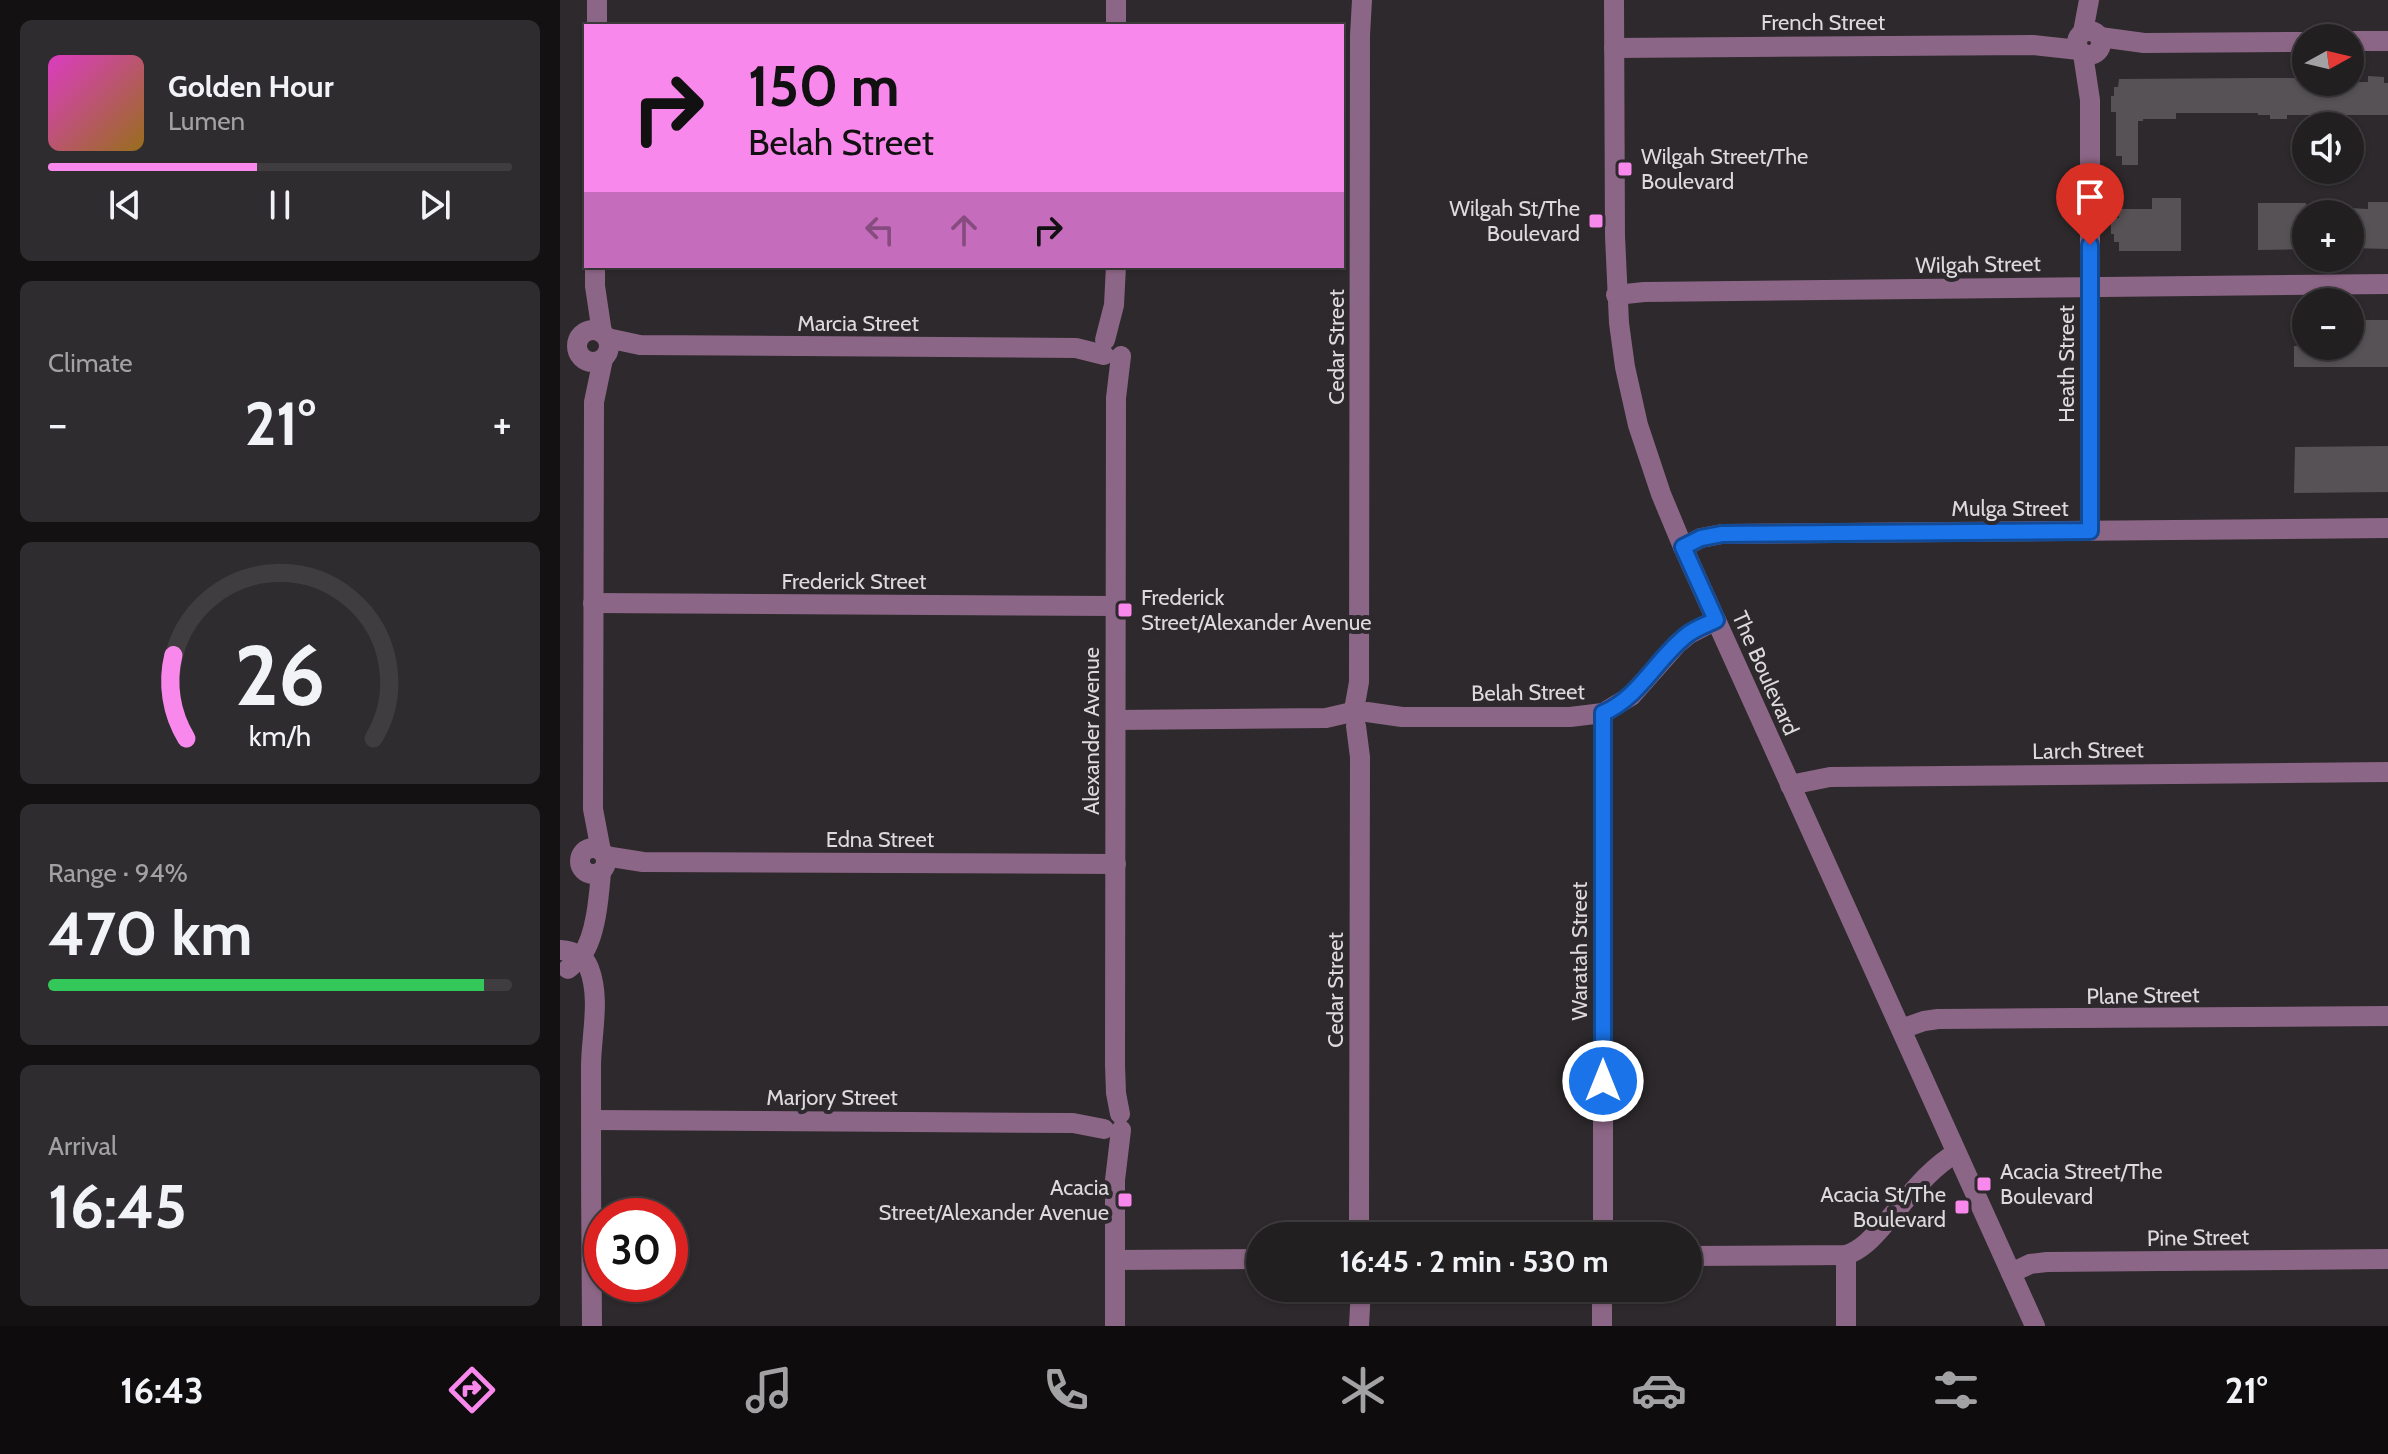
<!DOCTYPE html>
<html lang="en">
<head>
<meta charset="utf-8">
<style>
  :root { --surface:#221f21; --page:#2e2c2e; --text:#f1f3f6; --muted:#a2a2a5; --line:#3f3d3f; --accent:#f888eb }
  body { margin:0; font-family:Cabin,sans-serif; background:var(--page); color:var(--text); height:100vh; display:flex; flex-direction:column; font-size:30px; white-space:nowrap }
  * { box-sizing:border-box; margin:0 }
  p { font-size:26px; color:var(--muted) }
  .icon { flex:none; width:44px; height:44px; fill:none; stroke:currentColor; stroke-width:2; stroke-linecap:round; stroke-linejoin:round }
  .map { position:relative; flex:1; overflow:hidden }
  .panel { display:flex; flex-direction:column; gap:20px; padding:20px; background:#131112; width:560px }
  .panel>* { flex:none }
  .hud { position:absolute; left:24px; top:24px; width:760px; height:244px; border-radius:0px; box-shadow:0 2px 6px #0004,0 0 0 2px var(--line); background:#f888eb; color:#111; overflow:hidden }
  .needle { width:52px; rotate:82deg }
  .buttons { position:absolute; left:1732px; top:24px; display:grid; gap:16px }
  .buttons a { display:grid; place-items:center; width:72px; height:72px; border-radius:50%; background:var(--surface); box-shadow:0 2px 6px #0004,0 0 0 2px var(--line); font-size:40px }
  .speed { position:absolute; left:24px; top:1198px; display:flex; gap:16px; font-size:40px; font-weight:700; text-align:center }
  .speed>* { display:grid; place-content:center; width:104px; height:104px; border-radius:50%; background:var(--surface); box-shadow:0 2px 6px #0004,0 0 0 2px var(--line); line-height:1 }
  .speed .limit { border:12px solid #d22; background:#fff; color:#111 }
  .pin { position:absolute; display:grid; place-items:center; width:68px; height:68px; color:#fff; margin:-82px -34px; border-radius:50% 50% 50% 0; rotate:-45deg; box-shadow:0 0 8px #0007 }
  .pin .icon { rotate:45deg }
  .me { position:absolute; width:88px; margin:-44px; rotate:0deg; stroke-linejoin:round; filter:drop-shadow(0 0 6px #0008) }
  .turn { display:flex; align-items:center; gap:28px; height:168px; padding:0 32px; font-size:36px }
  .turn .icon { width:104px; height:104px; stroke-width:2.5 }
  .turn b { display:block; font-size:56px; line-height:68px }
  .lanes { display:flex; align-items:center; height:76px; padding:0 32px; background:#0003; justify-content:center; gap:40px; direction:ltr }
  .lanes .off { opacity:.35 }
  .big { font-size:60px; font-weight:800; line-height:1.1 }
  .panel .widget { flex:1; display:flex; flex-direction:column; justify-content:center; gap:12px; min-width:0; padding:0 28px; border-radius:12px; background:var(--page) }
  .panel .dial { align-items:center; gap:0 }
  .dial svg { height:208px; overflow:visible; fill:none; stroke:var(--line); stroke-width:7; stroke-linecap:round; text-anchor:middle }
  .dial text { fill:var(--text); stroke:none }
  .song { display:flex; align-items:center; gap:24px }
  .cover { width:96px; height:96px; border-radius:12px; background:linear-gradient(135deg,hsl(310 70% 55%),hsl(40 70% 35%)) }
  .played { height:8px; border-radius:4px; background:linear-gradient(90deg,var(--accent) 45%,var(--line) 45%) }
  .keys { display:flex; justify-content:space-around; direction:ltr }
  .heat { display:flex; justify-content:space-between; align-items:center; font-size:44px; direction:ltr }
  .charge { height:12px; border-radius:6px; background:linear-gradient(90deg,#34c759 94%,var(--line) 0) }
  .trip { position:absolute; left:686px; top:1222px; width:456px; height:80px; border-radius:40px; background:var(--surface); box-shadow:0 2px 6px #0004,0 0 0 2px var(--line); font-weight:800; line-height:80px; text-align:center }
  .menu { display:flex; height:128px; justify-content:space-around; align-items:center; background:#0e0c0d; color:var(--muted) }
  .menu .icon { width:56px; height:56px }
  .menu .current { color:var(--accent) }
  .menu b { font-size:36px; color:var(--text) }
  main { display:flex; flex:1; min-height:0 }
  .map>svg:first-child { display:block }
</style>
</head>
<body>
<main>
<section class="panel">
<div class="widget">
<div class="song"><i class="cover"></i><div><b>Golden Hour</b><p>Lumen</p></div></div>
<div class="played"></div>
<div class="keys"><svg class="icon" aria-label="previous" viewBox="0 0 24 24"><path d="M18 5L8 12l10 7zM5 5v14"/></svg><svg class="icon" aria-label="pause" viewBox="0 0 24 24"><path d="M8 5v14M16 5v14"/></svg><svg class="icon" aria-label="next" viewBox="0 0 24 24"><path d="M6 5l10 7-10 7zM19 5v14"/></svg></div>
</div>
<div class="widget"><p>Climate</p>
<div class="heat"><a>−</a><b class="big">21°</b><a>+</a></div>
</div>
<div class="widget dial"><svg viewBox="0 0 100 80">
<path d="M14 69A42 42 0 1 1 86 69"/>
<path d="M14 69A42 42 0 0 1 9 37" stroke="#f888eb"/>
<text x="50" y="56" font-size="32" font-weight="700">26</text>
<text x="50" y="72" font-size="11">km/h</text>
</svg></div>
<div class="widget"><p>Range · 94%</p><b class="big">470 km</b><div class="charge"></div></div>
<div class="widget"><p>Arrival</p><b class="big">16:45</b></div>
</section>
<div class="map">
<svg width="1828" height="1326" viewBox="0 0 1828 1326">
  <rect width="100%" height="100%" fill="#2d292c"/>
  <g fill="#565256">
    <path d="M1808 76 1824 77V83H1828V115H1727V119H1710V115H1698V113H1616V119H1583V121H1578V165H1562V156H1556V112H1551V96H1554V87H1558L1559 79 1698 78H1746V82H1808Z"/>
    <path d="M1592 198H1621V251H1559V242H1554V234H1551V218H1559V209H1592Z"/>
    <path d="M1808 202H1828V249L1790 248V208L1808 209Z"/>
    <path d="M1698 203H1746V249L1698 250Z"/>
    <path d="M1790 320H1828V367H1734V346H1790Z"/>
    <path d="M1828 446V492L1734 493 1735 447Z"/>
  </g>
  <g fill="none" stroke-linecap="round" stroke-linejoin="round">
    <g stroke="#8c6686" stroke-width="20">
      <path d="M556 0V26"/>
      <path d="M1054 0 1055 236 1059 323 1065 367 1078 425 1101 494 1123 547 1475 1326"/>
      <path d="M37 26V0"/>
      <circle cx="1529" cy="43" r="12"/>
      <path d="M1523 32 1529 0"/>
      <path d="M1540 37 1584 43 1746 42"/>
      <path d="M1790 41H1828"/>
      <path d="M1054 48 1473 45 1519 50"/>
      <path d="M1523 54 1530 100V531"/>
      <path d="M35 266V286L42 333"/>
      <path d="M1056 295 1084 292 1828 284"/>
      <circle cx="33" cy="346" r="16"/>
      <path d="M47 338 80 345 516 348 544 355"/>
      <path d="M545 340 554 305 556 266"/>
      <path d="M1123 547 1141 538 1162 534 1828 528"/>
      <path d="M33 603 555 606"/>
      <path d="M794 710 799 682 800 35 802 0"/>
      <path d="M807 712 842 717H1010L1043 713 1071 696 1117 644 1129 634 1156 620"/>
      <path d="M556 720 766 718 792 712"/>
      <path d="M796 726 800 757 799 1223 797 1236"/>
      <path d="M1230 785 1270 777 1828 772"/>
      <circle cx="33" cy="861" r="13"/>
      <path d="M41 851 33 809 34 402 43 359"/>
      <path d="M45 856 83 862 556 864"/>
      <path d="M0 950C13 951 24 955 29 968 41 999 31 1035 31 1067 31 1153 31 1240 32 1326"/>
      <path d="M8 969C12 965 18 961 22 955 36 936 39 896 41 872"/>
      <path d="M1341 1029 1364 1021 1378 1019 1828 1016"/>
      <path d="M560 1114 556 1093 555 1065 556 398 561 356"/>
      <path d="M31 1120 513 1123 544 1129"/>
      <path d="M1043 1236V713"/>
      <path d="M1128 1256 1286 1255C1305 1249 1317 1232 1329 1219 1350 1195 1369 1169 1396 1153"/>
      <path d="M555 1260 700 1259"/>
      <path d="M1451 1273 1470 1264 1487 1262 1828 1259"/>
      <path d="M555 1326V1180L561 1130"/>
      <path d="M799 1326 801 1288"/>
      <path d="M1042 1326V1288"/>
      <path d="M1286 1326V1255"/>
    </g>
  </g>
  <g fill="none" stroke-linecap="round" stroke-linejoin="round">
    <defs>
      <path id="route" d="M1043 1081V713C1080 697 1096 659 1127 635 1136 628 1146 625 1156 620L1123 547 1141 538 1162 534 1530 531V245"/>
    </defs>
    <use href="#route" stroke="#114b97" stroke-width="20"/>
    <use href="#route" stroke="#1a73e8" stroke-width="14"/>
  </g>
  <g fill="#f888eb" stroke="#2d292c" stroke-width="3">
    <rect x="1057" y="161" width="16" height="16" rx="4"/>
    <rect x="1028" y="213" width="16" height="16" rx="4"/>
    <rect x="557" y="602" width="16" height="16" rx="4"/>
    <rect x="1416" y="1176" width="16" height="16" rx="4"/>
    <rect x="557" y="1192" width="16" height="16" rx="4"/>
    <rect x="1394" y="1199" width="16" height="16" rx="4"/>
  </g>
  <g text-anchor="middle" stroke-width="8" stroke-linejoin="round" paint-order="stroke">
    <g font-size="22" fill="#dcdadc" stroke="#2d292c">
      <text x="1263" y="30">French Street</text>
      <text transform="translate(1418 264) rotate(-1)" y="8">Wilgah Street</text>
      <text x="298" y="331">Marcia Street</text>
      <text transform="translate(776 347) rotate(-90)" y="8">Cedar Street</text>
      <text transform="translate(1506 364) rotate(-90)" y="8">Heath Street</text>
      <text x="1450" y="516">Mulga Street</text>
      <text x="294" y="589">Frederick Street</text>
      <text transform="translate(1206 673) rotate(66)" y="8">The Boulevard</text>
      <text transform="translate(968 692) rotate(-1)" y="8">Belah Street</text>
      <text transform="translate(531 731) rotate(-90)" y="8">Alexander Avenue</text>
      <text transform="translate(1528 750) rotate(-1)" y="8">Larch Street</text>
      <text x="320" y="847">Edna Street</text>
      <text transform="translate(1019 951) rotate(-90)" y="8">Waratah Street</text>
      <text transform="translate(775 990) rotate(-90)" y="8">Cedar Street</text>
      <text transform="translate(1583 995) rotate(-1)" y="8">Plane Street</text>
      <text x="272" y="1105">Marjory Street</text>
      <text transform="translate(1638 1237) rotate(-1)" y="8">Pine Street</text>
    </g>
    <g font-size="22" fill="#dcdadc" stroke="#2d292c" text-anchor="start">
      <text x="1081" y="164">Wilgah Street/The<tspan x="1081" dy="25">Boulevard</tspan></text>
      <text x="1020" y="216" text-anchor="end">Wilgah St/The<tspan x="1020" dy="25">Boulevard</tspan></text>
      <text x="581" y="605">Frederick<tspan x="581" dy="25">Street/Alexander Avenue</tspan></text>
      <text x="1440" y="1179">Acacia Street/The<tspan x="1440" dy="25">Boulevard</tspan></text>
      <text x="549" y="1195" text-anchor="end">Acacia<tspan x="549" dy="25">Street/Alexander Avenue</tspan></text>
      <text x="1386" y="1202" text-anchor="end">Acacia St/The<tspan x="1386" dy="25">Boulevard</tspan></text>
    </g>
  </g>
</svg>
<div class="buttons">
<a><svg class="needle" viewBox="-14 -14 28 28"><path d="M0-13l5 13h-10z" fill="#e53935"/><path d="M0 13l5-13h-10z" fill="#a2a2a5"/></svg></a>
<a><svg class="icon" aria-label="sound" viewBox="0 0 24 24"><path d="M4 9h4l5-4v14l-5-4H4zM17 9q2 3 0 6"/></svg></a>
<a>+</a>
<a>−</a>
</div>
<div class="speed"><div class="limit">30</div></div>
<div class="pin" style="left:1530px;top:245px;background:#d93025"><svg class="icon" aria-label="arrive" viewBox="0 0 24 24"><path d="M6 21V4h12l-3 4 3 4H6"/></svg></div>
<svg class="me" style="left:1043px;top:1081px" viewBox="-20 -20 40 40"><circle r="17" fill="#1a73e8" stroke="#fff" stroke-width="3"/><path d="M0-11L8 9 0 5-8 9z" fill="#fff"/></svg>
<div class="trip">16:45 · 2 min · 530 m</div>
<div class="hud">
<div class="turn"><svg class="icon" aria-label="right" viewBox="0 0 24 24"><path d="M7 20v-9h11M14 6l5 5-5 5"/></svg><div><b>150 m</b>Belah Street</div></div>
<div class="lanes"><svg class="icon off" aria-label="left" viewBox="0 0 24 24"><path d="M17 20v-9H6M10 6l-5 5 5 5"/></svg><svg class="icon off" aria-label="ahead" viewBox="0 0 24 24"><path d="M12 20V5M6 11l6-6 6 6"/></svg><svg class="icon" aria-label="right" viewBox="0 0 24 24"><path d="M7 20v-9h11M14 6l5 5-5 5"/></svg></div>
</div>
</div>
</main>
<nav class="menu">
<b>16:43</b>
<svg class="icon current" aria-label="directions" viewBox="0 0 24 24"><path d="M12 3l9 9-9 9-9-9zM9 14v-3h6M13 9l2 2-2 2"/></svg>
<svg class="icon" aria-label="music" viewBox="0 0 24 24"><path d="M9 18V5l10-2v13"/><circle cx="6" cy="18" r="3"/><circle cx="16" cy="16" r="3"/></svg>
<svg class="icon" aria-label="phone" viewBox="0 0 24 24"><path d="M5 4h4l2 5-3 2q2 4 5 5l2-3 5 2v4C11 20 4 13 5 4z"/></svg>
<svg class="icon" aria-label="climate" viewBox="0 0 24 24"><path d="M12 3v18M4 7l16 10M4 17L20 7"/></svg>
<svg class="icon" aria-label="car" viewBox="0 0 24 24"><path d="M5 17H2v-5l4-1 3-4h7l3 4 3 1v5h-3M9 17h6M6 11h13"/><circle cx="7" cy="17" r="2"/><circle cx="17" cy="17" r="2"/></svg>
<svg class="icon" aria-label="filters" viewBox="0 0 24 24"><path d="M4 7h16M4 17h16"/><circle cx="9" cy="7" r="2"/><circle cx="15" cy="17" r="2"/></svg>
<b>21°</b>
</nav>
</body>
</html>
